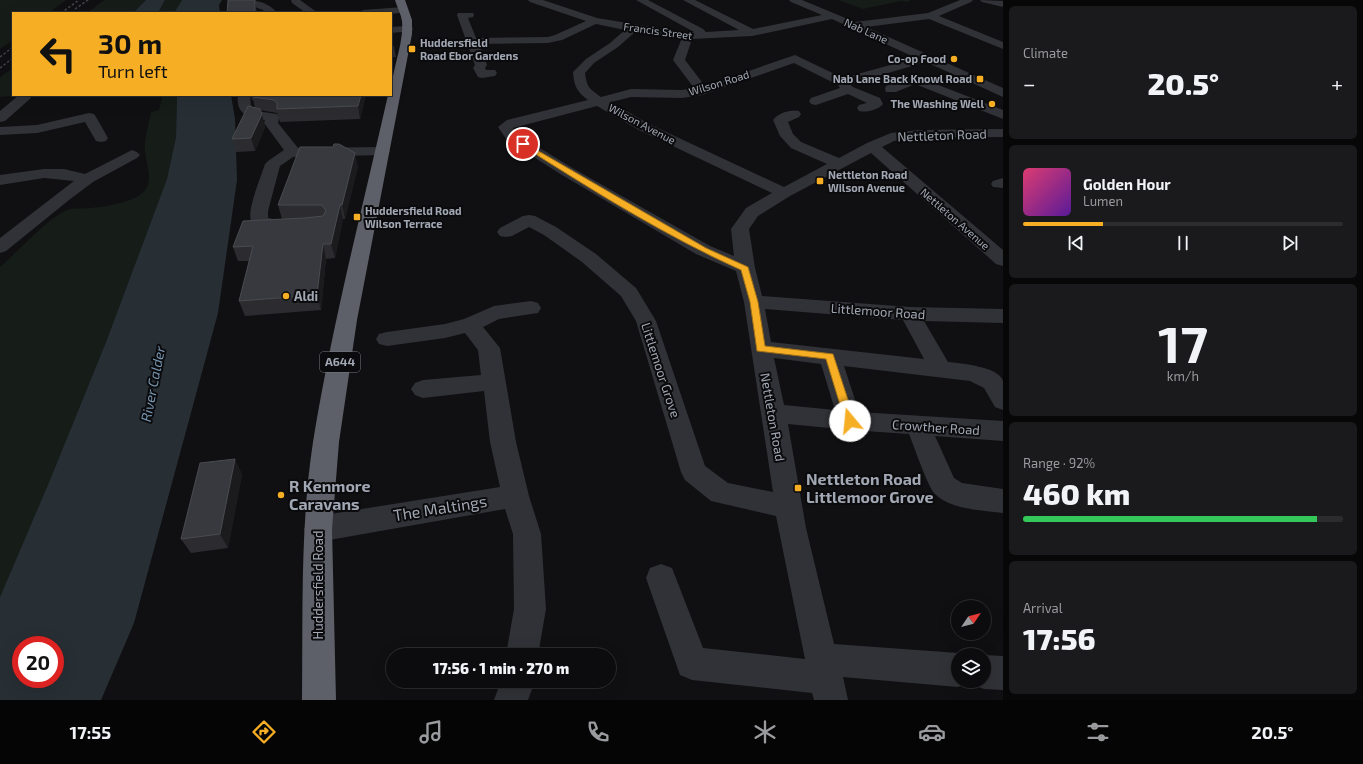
<!DOCTYPE html>
<html lang="en">
<head>
<meta charset="utf-8">
<style>
  :root { --surface:#0c0c0e; --page:#1a1a1c; --text:#f1f3f6; --muted:#9a9b9e; --line:#2c2c2e; --accent:#f6ae24 }
  body { margin:0; font-family:"Exo 2",sans-serif; background:var(--page); color:var(--text); height:100vh; display:flex; flex-direction:column; font-size:15px; white-space:nowrap }
  * { box-sizing:border-box; margin:0 }
  p { font-size:13px; color:var(--muted) }
  .icon { flex:none; width:22px; height:22px; fill:none; stroke:currentColor; stroke-width:2; stroke-linecap:round; stroke-linejoin:round }
  .map { position:relative; flex:1; overflow:hidden }
  .sheet { display:flex; flex-direction:column; gap:6px; padding:6px; background:#070708; width:360px }
  .sheet>* { flex:none }
  .banner { position:absolute; left:12px; top:12px; width:380px; height:84px; border-radius:0px; box-shadow:0 4px 16px #0002,0 0 0 1px var(--line); background:#f6ae24; color:#111; overflow:hidden }
  .needle { width:26px; rotate:55deg }
  .fabs { position:absolute; left:951px; top:600px; display:grid; gap:8px }
  .fabs a { display:grid; place-items:center; width:40px; height:40px; border-radius:50%; background:var(--surface); box-shadow:0 4px 16px #0002,0 0 0 1px var(--line); font-size:20px }
  .speed { position:absolute; left:12px; top:636px; display:flex; gap:8px; font-size:20px; font-weight:700; text-align:center }
  .speed>* { display:grid; place-content:center; width:52px; height:52px; border-radius:50%; background:var(--surface); box-shadow:0 4px 16px #0002,0 0 0 1px var(--line); line-height:1 }
  .speed .limit { border:6px solid #d22; background:#fff; color:#111 }
  .pin { position:absolute; display:grid; place-items:center; width:34px; height:34px; color:#fff; margin:-17px; border:2px solid #fff; border-radius:50%; box-shadow:0 1px 4px #0007 }
  .me { position:absolute; width:44px; margin:-22px; rotate:343deg; stroke-linejoin:round; filter:drop-shadow(0 0 3px #0008) }
  .turn { display:flex; align-items:center; gap:14px; height:84px; padding:0 20px; font-size:18px }
  .turn .icon { width:52px; height:52px; stroke-width:2.5 }
  .turn b { display:block; font-size:28px; line-height:34px }
  .big { font-size:30px; font-weight:800; line-height:1.1 }
  .sheet .widget { flex:1; display:flex; flex-direction:column; justify-content:center; gap:6px; min-width:0; padding:0 14px; border-radius:6px; background:var(--page) }
  .sheet .dial { align-items:center; gap:0 }
  .dial b { font-size:52px; line-height:1 }
  .song { display:flex; align-items:center; gap:12px }
  .cover { width:48px; height:48px; border-radius:6px; background:linear-gradient(135deg,hsl(340 70% 55%),hsl(270 70% 35%)) }
  .played { height:4px; border-radius:2px; background:linear-gradient(90deg,var(--accent) 25%,var(--line) 25%) }
  .keys { display:flex; justify-content:space-around; direction:ltr }
  .heat { display:flex; justify-content:space-between; align-items:center; font-size:22px; direction:ltr }
  .charge { height:6px; border-radius:3px; background:linear-gradient(90deg,#34c759 92%,var(--line) 0) }
  .trip { position:absolute; left:386px; top:648px; width:230px; height:40px; border-radius:20px; background:var(--surface); box-shadow:0 4px 16px #0002,0 0 0 1px var(--line); font-weight:800; line-height:40px; text-align:center }
  .dock { display:flex; height:64px; justify-content:space-around; align-items:center; background:#050506; color:var(--muted) }
  .dock .icon { width:28px; height:28px }
  .dock .on { color:var(--accent) }
  .dock b { font-size:18px; color:var(--text) }
  main { display:flex; flex:1; min-height:0 }
  .map>svg:first-child { display:block }
</style>
</head>
<body>
<main>
<div class="map">
<svg width="1003" height="700" viewBox="0 0 1003 700">
  <rect width="100%" height="100%" fill="#101012"/>
  <g fill="#161c17">
    <path d="M0 0H66L49 13H13V40L0 49Z"/>
    <path d="M104 0H146L133 13H87Z"/>
    <path d="M165 0H182L174 13H158Z"/>
    <path d="M838 0H911L907 2 901 1 863 9Z"/>
    <path d="M13 68V95H25L0 97V77Z"/>
    <path d="M160 95H177L176 137 167 179 106 342 50 480 0 597V267C17 253 51 214 70 209 76 208 83 209 89 208 104 207 143 202 148 185 151 173 146 162 145 151 144 139 149 124 151 112L159 110 162 98Z"/>
  </g>
  <g fill="#272f35" fill-rule="evenodd">
    <path d="M146 0H165L158 13H133Z"/>
    <path d="M182 0H222L219 5 220 13H174Z"/>
    <path d="M177 95H231L235 119 237 180 218 313 134 623 101 700H0V597L50 480 106 342 167 179 176 137ZM21 645H55V679H21Z"/>
  </g>
  <g fill="none" stroke-linecap="round" stroke-linejoin="round">
    <g fill="#313237" fill-rule="evenodd">
      <path d="M239 0C253 0 268 1 277 13H266L263 10 241 2Z"/>
      <path d="M291 0H300L318 13H306L292 3Z"/>
      <path d="M528 0H543L597 18 688 33 694 32 636 0H648L703 29 706 32 739 30 683 0H695L753 29 822 15 791 2 789 0H802L855 22 928 13 960 0H973L971 2 939 16 1003 42V49L929 19 866 27 1003 88V97L926 62 850 84 853 87 880 98 883 104C878 110 866 113 859 111L857 108 859 105 867 103 848 94 816 105 811 104 809 101 811 98 840 88 838 85 794 63 702 95 682 98 631 97 611 102 649 124 784 187 827 164 791 148 780 136 773 120C778 113 791 109 799 111L801 114 799 117 788 122 793 134 801 142 839 158 867 143 891 133 918 130 1003 129V137L918 138 894 141 882 147 1003 250V266L996 264 871 153 790 196 758 216 749 229 755 268 762 296 910 307 1003 309V323L924 321 948 362C960 363 1000 367 1003 381 1003 390 1003 401 1003 410L995 407 984 388 970 381 844 366 859 412 1003 421V441L935 436 954 478 962 483 1003 489V513C982 510 951 510 935 494 928 488 914 446 909 434L850 430 788 424 806 528 834 644 958 653 962 655H958V681L970 682 958 687 843 677 848 700H814L812 693 692 680 680 675 646 578 650 568 661 564 672 568 703 648 805 659 776 516 711 501 685 480 681 472 636 321 621 296 582 262 544 235 529 227 512 236 506 237 500 236 497 232 500 228 523 216 529 215 535 216 556 227 596 254 636 288 656 321 705 466 728 483 773 492 744 302 736 271 696 254 562 175 507 140 498 127 507 120 588 100C577 92 574 86 573 72L586 59 610 43 625 30 596 24 562 40 548 43 479 44 487 65 485 68 486 70H495L497 73 495 76 482 78 478 77 473 68 475 65 457 15 458 13H473L474 15 473 17 468 18 476 38 548 37 555 35 586 21 530 2ZM832 19 916 58 843 78 795 55 705 86 685 60 692 39 752 36ZM635 32 682 38 673 60 694 88 682 90 631 89 601 97C589 88 587 88 585 73L594 63 618 47ZM597 106 639 130 772 193 746 208 731 229 734 256 710 246 574 169 517 134 513 128ZM765 309 903 320 924 359 771 342ZM774 358 821 364 835 410 784 405Z"/>
      <path d="M980 0 1003 1V7L982 2Z"/>
      <path d="M403 7 408 10 407 12 391 14 358 13 363 10Z"/>
      <path d="M408 26 412 27 413 29 412 31 391 33V27Z"/>
      <path d="M915 76 1003 110V119L915 84 896 92H886L885 89 886 86Z"/>
      <path d="M19 95H28L31 98 5 121 0 122V111Z"/>
      <path d="M238 95H250L251 105 256 111 277 114 279 117 278 123 298 148 383 147 388 148 390 151 388 154 383 155 293 157 280 166 268 211V218L295 223 298 227 295 231C287 233 279 231 270 231 265 230 254 228 251 221 247 209 261 177 265 164L268 161 284 150 264 123 265 120C249 119 235 113 238 95Z"/>
      <path d="M89 113 94 114 96 117 108 138 106 141 101 142 96 141 85 122 37 133 0 135V127L37 125Z"/>
      <path d="M132 150 137 152 140 155 137 158 93 182 69 200 6 251 0 253V238L74 181 44 178 0 185V175L44 169H64L85 174Z"/>
      <path d="M1003 178V188L993 187 991 184 993 181Z"/>
      <path d="M531 301 538 303 541 308 538 313 499 319 483 327 500 348 516 442 529 496 541 534 546 609 538 655H506L514 609 513 534 505 509 318 542 308 538 304 529 308 520 318 516 500 487 490 442 484 391 423 398 415 395 411 389 415 383 423 380 481 375 478 350 465 333 445 338 387 346 379 344 376 339 379 334 387 332 445 324 464 319 494 306Z"/>
      <path d="M984 655 1003 656V690L984 689 972 684 971 681H984Z"/>
      <path d="M501 681H535L528 700H494Z"/>
    </g>
    <path fill="#5d6068" fill-rule="evenodd" d="M395 0H405L412 20V34L357 320 339 442 332 529 336 700H302C303 614 300 527 313 442 332 325 362 210 388 95H391C391 70 404 45 402 21 401 14 397 7 395 0Z"/>
    <g stroke="#44464c" stroke-width="1.5" stroke-dasharray="2.5 2" stroke-linecap="butt">
      <path d="M75 9 88 0"/>
      <path d="M61 13 79 0"/>
      <path d="M0 57 13 47"/>
      <path d="M0 68 13 58"/>
    </g>
  </g>
  <g fill="#2c2c30">
    <path d="M391 44 394 46 396 57H391Z"/>
    <path d="M251 95H366L360 119 280 122 277 113 260 110 265 127 255 151 236 152 232 139 255 108 253 100H252Z"/>
    <path d="M358 166 345 219H343L335 258 326 259 321 310 245 316 239 301 249 261H238L233 247 282 219 278 205Z"/>
    <path d="M242 474 228 548 191 553 181 539Z"/>
  </g>
  <g fill="#1b1b1e">
    <path d="M255 0 257 10V13H255Z"/>
    <path d="M361 95H366L360 119 358 106Z"/>
    <path d="M262 114 265 127 255 151 251 138Z"/>
    <path d="M355 153 358 166 345 219 342 205Z"/>
    <path d="M340 205 343 219 335 258 331 244Z"/>
    <path d="M323 244 326 259 321 310 317 295Z"/>
    <path d="M235 459 242 474 228 548 220 534Z"/>
  </g>
  <g fill="#38393e" stroke="#494b50">
    <path d="M228 0H255V13H227Z"/>
    <path d="M252 95H361L358 106 277 109V103L274 100 253 97Z"/>
    <path d="M248 106 260 109 262 114 251 138 232 139Z"/>
    <path d="M334 144H339L355 153 342 205H340L331 244H323L317 295 239 301 253 246 233 247 243 221 305 218 323 216 326 211 322 205H278L300 147H333Z"/>
    <path d="M235 459 220 534 181 539 200 463Z"/>
  </g>
  <path fill="#f6ae24" stroke="#a07117" d="M523 142 706 248 748 267 758 302 765 346 833 354 855 421 854 424H847L845 421 826 359 757 351 750 302 741 270C665 236 592 190 521 145L520 144Z"/>
  <g fill="#f6ae24" stroke="#0b0b0d" stroke-width="1.5">
    <rect x="408" y="45" width="8" height="8" rx="2"/>
    <circle cx="954" cy="59" r="4"/>
    <rect x="976" y="75" width="8" height="8" rx="2"/>
    <circle cx="992" cy="104" r="4"/>
    <rect x="816" y="177" width="8" height="8" rx="2"/>
    <rect x="353" y="213" width="8" height="8" rx="2"/>
    <circle cx="286" cy="296" r="4"/>
    <rect x="794" y="484" width="8" height="8" rx="2"/>
    <circle cx="281" cy="495" r="4"/>
  </g>
  <g text-anchor="middle" stroke-width="4" stroke-linejoin="round" paint-order="stroke">
    <g font-size="11" fill="#a1a7b3" stroke="#0b0b0d">
      <text transform="translate(658 31) rotate(8)" y="4">Francis Street</text>
      <text transform="translate(866 31) rotate(24)" y="4">Nab Lane</text>
      <text transform="translate(719 83) rotate(-17)" y="4">Wilson Road</text>
      <text transform="translate(642 124) rotate(28)" y="4">Wilson Avenue</text>
      <text transform="translate(955 219) rotate(41)" y="4">Nettleton Avenue</text>
    </g>
    <g font-size="11" font-weight="bold" fill="#a1a7b3" stroke="#0b0b0d" text-anchor="start">
      <text x="420" y="47">Huddersfield<tspan x="420" dy="13">Road Ebor Gardens</tspan></text>
      <text x="946" y="63" text-anchor="end">Co-op Food</text>
      <text x="972" y="83" text-anchor="end">Nab Lane Back Knowl Road</text>
      <text x="984" y="108" text-anchor="end">The Washing Well</text>
      <text x="828" y="179">Nettleton Road<tspan x="828" dy="13">Wilson Avenue</tspan></text>
      <text x="365" y="215">Huddersfield Road<tspan x="365" dy="13">Wilson Terrace</tspan></text>
    </g>
    <rect fill="#0b0b0d" stroke="#747881" stroke-width="1" x="320" y="352" width="40" height="20" rx="3"/>
    <g font-size="12" font-weight="bold" fill="#a1a7b3">
      <text x="340" y="366">A644</text>
    </g>
    <g font-size="13" fill="#a1a7b3" stroke="#0b0b0d">
      <text transform="translate(942 135) rotate(-2)" y="5">Nettleton Road</text>
      <text transform="translate(878 311) rotate(4)" y="5">Littlemoor Road</text>
      <text transform="translate(661 370) rotate(72)" y="5">Littlemoor Grove</text>
      <text transform="translate(773 417) rotate(80)" y="5">Nettleton Road</text>
      <text transform="translate(936 427) rotate(4)" y="5">Crowther Road</text>
      <text transform="translate(318 585) rotate(-90)" y="5">Huddersfield Road</text>
    </g>
    <g font-size="13" font-weight="bold" fill="#a1a7b3" stroke="#0b0b0d" text-anchor="start">
      <text x="294" y="301">Aldi</text>
    </g>
    <g font-size="14" font-style="italic" fill="#7695b0" stroke="#0b0b0d">
      <text transform="translate(153 384) rotate(-79)" y="5">River Calder</text>
    </g>
    <g font-size="16" font-weight="bold" fill="#a1a7b3" stroke="#0b0b0d" text-anchor="start">
      <text x="806" y="485">Nettleton Road<tspan x="806" dy="18">Littlemoor Grove</tspan></text>
      <text x="289" y="492">R Kenmore<tspan x="289" dy="18">Caravans</tspan></text>
    </g>
    <g font-size="16" fill="#a1a7b3" stroke="#0b0b0d">
      <text transform="translate(440 508) rotate(-9)" y="6">The Maltings</text>
    </g>
  </g>
</svg>
<div class="fabs">
<a><svg class="needle" viewBox="-14 -14 28 28"><path d="M0-13l5 13h-10z" fill="#e53935"/><path d="M0 13l5-13h-10z" fill="#9a9b9e"/></svg></a>
<a><svg class="icon" aria-label="layers" viewBox="0 0 24 24"><path d="M12 4l9 5-9 5-9-5zM3 14l9 5 9-5"/></svg></a>
</div>
<div class="speed"><div class="limit">20</div></div>
<div class="pin" style="left:523px;top:144px;background:#d93025"><svg class="icon" aria-label="arrive" viewBox="0 0 24 24"><path d="M6 21V4h12l-3 4 3 4H6"/></svg></div>
<svg class="me" style="left:850px;top:421px" viewBox="-20 -20 40 40"><circle r="19" fill="#fff"/><path d="M0-13L10 11 0 6-10 11z" fill="#f6ae24"/></svg>
<div class="trip">17:56 · 1 min · 270 m</div>
<div class="banner">
<div class="turn"><svg class="icon" aria-label="left" viewBox="0 0 24 24"><path d="M17 20v-9H6M10 6l-5 5 5 5"/></svg><div><b>30 m</b>Turn left</div></div>
</div>
</div>
<section class="sheet">
<div class="widget"><p>Climate</p>
<div class="heat"><a>−</a><b class="big">20.5°</b><a>+</a></div>
</div>
<div class="widget">
<div class="song"><i class="cover"></i><div><b>Golden Hour</b><p>Lumen</p></div></div>
<div class="played"></div>
<div class="keys"><svg class="icon" aria-label="previous" viewBox="0 0 24 24"><path d="M18 5L8 12l10 7zM5 5v14"/></svg><svg class="icon" aria-label="pause" viewBox="0 0 24 24"><path d="M8 5v14M16 5v14"/></svg><svg class="icon" aria-label="next" viewBox="0 0 24 24"><path d="M6 5l10 7-10 7zM19 5v14"/></svg></div>
</div>
<div class="widget dial"><b>17</b><p>km/h</p></div>
<div class="widget"><p>Range · 92%</p><b class="big">460 km</b><div class="charge"></div></div>
<div class="widget"><p>Arrival</p><b class="big">17:56</b></div>
</section>
</main>
<nav class="dock">
<b>17:55</b>
<svg class="icon on" aria-label="directions" viewBox="0 0 24 24"><path d="M12 3l9 9-9 9-9-9zM9 14v-3h6M13 9l2 2-2 2"/></svg>
<svg class="icon" aria-label="music" viewBox="0 0 24 24"><path d="M9 18V5l10-2v13"/><circle cx="6" cy="18" r="3"/><circle cx="16" cy="16" r="3"/></svg>
<svg class="icon" aria-label="phone" viewBox="0 0 24 24"><path d="M5 4h4l2 5-3 2q2 4 5 5l2-3 5 2v4C11 20 4 13 5 4z"/></svg>
<svg class="icon" aria-label="climate" viewBox="0 0 24 24"><path d="M12 3v18M4 7l16 10M4 17L20 7"/></svg>
<svg class="icon" aria-label="car" viewBox="0 0 24 24"><path d="M5 17H2v-5l4-1 3-4h7l3 4 3 1v5h-3M9 17h6M6 11h13"/><circle cx="7" cy="17" r="2"/><circle cx="17" cy="17" r="2"/></svg>
<svg class="icon" aria-label="filters" viewBox="0 0 24 24"><path d="M4 7h16M4 17h16"/><circle cx="9" cy="7" r="2"/><circle cx="15" cy="17" r="2"/></svg>
<b>20.5°</b>
</nav>
</body>
</html>
